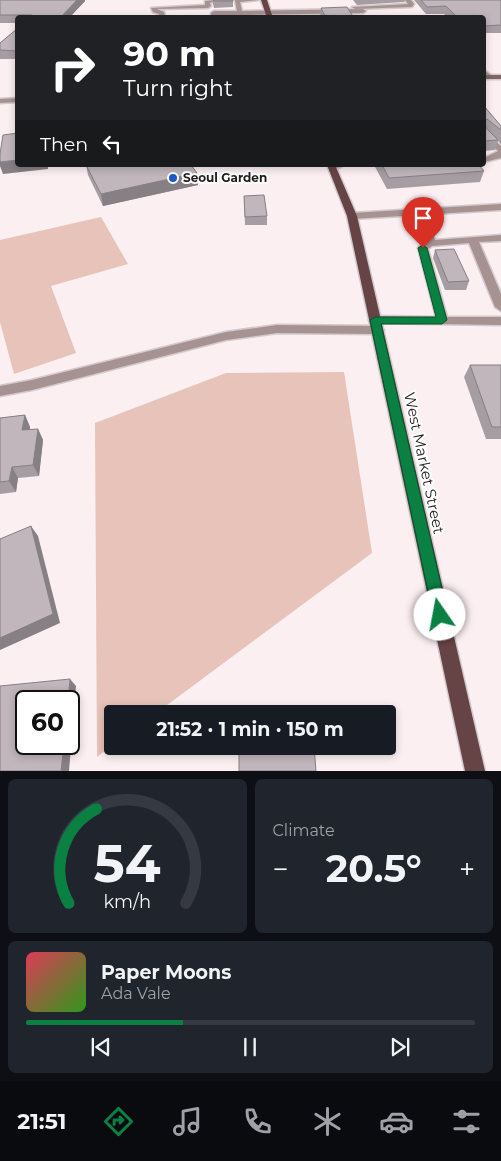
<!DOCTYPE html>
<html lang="en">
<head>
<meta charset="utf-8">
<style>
  :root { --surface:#171b24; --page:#20242c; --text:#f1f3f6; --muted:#9ea1a6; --line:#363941; --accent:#0b8043 }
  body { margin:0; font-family:Montserrat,sans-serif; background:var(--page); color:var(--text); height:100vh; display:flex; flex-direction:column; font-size:19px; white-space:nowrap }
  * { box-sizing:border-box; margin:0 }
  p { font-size:16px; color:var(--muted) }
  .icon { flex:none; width:28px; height:28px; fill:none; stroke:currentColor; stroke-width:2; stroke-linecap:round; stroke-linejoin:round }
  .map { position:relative; height:771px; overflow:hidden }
  .details { display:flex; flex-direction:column; gap:8px; padding:8px; background:#0d0f14; flex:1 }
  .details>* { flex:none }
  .guide { position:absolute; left:15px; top:15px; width:471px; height:152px; border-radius:5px; box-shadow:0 2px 8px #0003; background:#202124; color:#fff; overflow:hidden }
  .speed { position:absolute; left:15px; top:690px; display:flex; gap:10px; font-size:25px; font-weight:700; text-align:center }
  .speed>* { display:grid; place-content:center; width:65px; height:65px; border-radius:50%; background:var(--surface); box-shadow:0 2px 8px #0003; line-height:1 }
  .speed .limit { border:2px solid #111; border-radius:8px; background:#fff; color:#111 }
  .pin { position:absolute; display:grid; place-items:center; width:42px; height:42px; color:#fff; margin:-51px -21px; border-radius:50% 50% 50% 0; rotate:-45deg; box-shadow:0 0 5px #0007 }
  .pin .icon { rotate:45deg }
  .me { position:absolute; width:55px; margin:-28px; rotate:348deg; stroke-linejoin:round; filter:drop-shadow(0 0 4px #0008) }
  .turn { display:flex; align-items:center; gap:18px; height:105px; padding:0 25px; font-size:22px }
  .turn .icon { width:65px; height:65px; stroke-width:2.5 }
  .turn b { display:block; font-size:35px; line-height:42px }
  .then { display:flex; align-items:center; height:48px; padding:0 25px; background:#0003; gap:10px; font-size:19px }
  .big { font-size:38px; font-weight:700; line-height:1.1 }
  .details .card { flex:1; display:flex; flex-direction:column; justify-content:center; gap:8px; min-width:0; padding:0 18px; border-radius:8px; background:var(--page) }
  .details .dial { align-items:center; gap:0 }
  .dial svg { height:130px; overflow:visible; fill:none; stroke:var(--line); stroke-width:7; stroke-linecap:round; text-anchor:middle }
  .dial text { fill:var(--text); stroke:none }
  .song { display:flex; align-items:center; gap:15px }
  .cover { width:60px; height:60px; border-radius:8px; background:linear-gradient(135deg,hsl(350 70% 55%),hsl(110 70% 35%)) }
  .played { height:5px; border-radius:2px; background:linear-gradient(90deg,var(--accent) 35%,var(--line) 35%) }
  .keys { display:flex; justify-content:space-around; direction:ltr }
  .heat { display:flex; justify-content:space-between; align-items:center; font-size:28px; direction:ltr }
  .details .tiles { flex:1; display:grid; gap:8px; grid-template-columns:1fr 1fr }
  .card:last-child { grid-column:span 2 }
  .trip { position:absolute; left:104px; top:705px; width:292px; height:50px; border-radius:5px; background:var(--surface); box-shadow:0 2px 8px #0003; font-weight:700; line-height:50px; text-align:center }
  .menu { display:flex; height:80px; justify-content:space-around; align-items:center; background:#090b0e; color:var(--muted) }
  .menu .icon { width:35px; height:35px }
  .menu .current { color:var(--accent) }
  .menu b { font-size:22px; color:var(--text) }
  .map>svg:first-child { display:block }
</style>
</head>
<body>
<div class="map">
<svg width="501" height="771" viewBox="0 0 501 771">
  <rect width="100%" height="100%" fill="#fbeff2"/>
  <g fill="#e7c3b9">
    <path d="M101 217 128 264 51 286 76 353 14 374 0 322V240Z"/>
    <path d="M344 372 372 553 155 714H112V745L97 757 95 423 226 373Z"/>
  </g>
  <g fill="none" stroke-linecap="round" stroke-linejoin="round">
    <defs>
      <g id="lane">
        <path d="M215 0 210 3 211 6 208 8 157 9 164 12 165 18H159V14L153 12 151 8 205 5V1Z"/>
        <path d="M235 0H259L240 2 242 11 363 9 366 11 363 13 243 15 244 18H238V15H217V18H211V13L214 11H237Z"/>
        <path d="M405 0H411L414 4 412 7 355 9 352 7 408 4Z"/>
        <path d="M484 70 492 76V78H488L484 75Z"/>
        <path d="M484 131 501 146V158L484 162V158L498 151 484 137Z"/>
        <path d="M327 165H343C340 169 330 169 327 165Z"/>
        <path d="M417 209 422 212 435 240 501 235V241L479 242 501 294V311L495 307 469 243 432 246 428 249 447 317H501V325L371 323 369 320 371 317 375 316 436 317 418 248 426 241 412 212Z"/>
        <path d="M277 325 378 326 384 330 378 334 277 333 226 340 32 390 0 396V386L32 380 226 332Z"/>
      </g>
      <g id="street">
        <path d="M18 98V102L0 103V99Z"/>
        <path d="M501 204V210L352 219 347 216 352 213Z"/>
      </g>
      <rect id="secondary" x="484" y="75" width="17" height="4"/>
      <g id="primary">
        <path d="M261 0H267L273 18H267Z"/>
        <path d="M327 165H335L357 216 485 771H465L347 216Z"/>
      </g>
    </defs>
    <use href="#lane" stroke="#d4c9cc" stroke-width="3"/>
    <use href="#street" stroke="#d4c9cc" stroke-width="3"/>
    <use href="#secondary" stroke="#d4c9cc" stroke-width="3"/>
    <use href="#primary" stroke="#d4c9cc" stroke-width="3"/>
    <use href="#lane" fill="#a79292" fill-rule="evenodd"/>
    <use href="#street" fill="#a79292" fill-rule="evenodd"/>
    <use href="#secondary" fill="#816465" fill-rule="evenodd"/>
    <use href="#primary" fill="#664445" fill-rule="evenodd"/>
  </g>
  <g fill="#a59da2">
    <path d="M0 0 85 1 69 18H18V23H0Z"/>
    <path d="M212 0H233V7L214 8Z"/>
    <path d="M353 0H405L404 2 357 5Z"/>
    <path d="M414 0H501V33H484V18H448L444 14H426Z"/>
    <path d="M321 8 354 18H321L320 16Z"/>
    <path d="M18 28V59H0V43Z"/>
    <path d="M484 106 501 126V144L498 141 495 150 484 151Z"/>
    <path d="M86 165H191L197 173 198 185 103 206 88 175Z"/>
    <path d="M374 165H479L484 171 480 182 387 189Z"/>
    <path d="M244 196 267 216V225H245Z"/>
    <path d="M435 250 469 281 466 290H445L433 258Z"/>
    <path d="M470 365H501V439H486L464 377Z"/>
    <path d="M25 415 30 427V430L38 429 43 440 39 476 18 478 16 492 0 494V418Z"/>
  </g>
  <g fill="#867f84">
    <path d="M77 0H85V1L69 18H60Z"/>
    <path d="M18 160V165H48V169L3 174 0 166V162Z"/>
    <path d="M197 173 198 185 103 206 101 194Z"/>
    <path d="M25 415 30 427 28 442 22 430Z"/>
    <path d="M38 429 43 440 39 476 33 465Z"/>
    <path d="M12 467 18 478 16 492 9 481Z"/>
    <path d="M31 526 38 536 60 623 0 650V638Z"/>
    <path d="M70 679 76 686 69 771H61L64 744H69V701H68Z"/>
  </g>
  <g fill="#c0b6bc" stroke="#867f84">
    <path d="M0 0H77L60 18H29L32 15H0Z"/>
    <path d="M213 0H233V1H214Z"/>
    <path d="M421 0H501V25L484 26V18H458L446 6 427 7Z"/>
    <path d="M347 7 354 18H326L321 8Z"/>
    <path d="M18 28V51L0 50V43Z"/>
    <path d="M484 106 501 126V130L487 119 485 121 486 128 498 140 484 141Z"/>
    <path d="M18 133V160L0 162V154L3 135Z"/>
    <path d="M86 165H191L197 173 101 194Z"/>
    <path d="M382 165H479L484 171 389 178Z"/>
    <path d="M264 195 267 216 245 217 244 196Z"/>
    <path d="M454 249 469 281 448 282 435 250Z"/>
    <path d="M470 365H501V427H492Z"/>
    <path d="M25 415 22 430 38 429 33 465 12 467 9 481 0 482V418Z"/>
    <path d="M31 526 53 614 0 638V539Z"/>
    <path d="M70 679 68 701H26V744H64L61 771H0V686Z"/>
    <path d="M239 746H314L316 771H239Z"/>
  </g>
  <path fill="#0b8043" stroke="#07532c" d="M423 245 427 248 447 320 442 324H381L448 615 446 621 440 623 435 621 433 615 370 320 375 317H436L418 248Z"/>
  <circle fill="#1e5ac6" stroke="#fff" stroke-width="2" cx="173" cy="178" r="5"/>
  <g text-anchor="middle" stroke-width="4" stroke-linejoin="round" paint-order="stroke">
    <g font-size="12" font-weight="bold" fill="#221e1f" stroke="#fff" text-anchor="start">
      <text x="183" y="182">Seoul Garden</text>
    </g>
    <g font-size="15" fill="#221e1f" stroke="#fff">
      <text transform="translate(424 463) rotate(78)" y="5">West Market Street</text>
    </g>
  </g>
</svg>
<div class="speed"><div class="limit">60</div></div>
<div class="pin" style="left:423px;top:248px;background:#d93025"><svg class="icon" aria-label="arrive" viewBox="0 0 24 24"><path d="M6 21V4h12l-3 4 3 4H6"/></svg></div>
<svg class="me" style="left:440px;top:615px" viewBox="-20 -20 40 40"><circle r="19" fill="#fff"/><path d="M0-13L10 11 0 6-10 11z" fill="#0b8043"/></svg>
<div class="trip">21:52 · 1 min · 150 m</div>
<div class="guide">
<div class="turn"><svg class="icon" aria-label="right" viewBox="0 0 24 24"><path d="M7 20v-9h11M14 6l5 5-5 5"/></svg><div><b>90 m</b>Turn right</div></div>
<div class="then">Then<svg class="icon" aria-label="left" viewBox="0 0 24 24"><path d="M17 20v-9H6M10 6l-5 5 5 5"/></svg></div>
</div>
</div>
<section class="details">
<div class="tiles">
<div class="card dial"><svg viewBox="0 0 100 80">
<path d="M14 69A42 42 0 1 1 86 69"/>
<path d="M14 69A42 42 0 0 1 31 11" stroke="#0b8043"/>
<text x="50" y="56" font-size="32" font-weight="700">54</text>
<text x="50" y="72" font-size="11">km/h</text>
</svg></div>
<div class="card"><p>Climate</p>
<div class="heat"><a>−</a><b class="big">20.5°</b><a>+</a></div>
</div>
<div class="card">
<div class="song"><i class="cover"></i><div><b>Paper Moons</b><p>Ada Vale</p></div></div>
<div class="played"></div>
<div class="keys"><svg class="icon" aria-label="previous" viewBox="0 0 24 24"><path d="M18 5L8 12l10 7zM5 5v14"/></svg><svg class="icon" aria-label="pause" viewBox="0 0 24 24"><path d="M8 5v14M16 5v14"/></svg><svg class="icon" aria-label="next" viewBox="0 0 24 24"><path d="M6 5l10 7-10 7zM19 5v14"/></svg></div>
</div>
</div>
</section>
<nav class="menu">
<b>21:51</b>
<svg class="icon current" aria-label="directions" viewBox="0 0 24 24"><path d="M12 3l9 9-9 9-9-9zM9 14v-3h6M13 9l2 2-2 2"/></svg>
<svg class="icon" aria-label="music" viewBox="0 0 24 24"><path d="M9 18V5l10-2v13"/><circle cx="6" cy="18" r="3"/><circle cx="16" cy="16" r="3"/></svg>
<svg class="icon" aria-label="phone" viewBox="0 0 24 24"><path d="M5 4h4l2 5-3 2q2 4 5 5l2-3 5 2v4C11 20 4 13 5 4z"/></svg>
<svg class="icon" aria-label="climate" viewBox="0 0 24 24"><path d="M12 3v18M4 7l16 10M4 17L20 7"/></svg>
<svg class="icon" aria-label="car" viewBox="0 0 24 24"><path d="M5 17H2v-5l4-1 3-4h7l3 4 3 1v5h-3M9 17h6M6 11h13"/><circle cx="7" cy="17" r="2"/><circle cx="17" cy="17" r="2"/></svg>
<svg class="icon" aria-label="filters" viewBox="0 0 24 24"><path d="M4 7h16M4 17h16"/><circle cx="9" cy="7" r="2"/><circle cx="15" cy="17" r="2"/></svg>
</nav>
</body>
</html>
